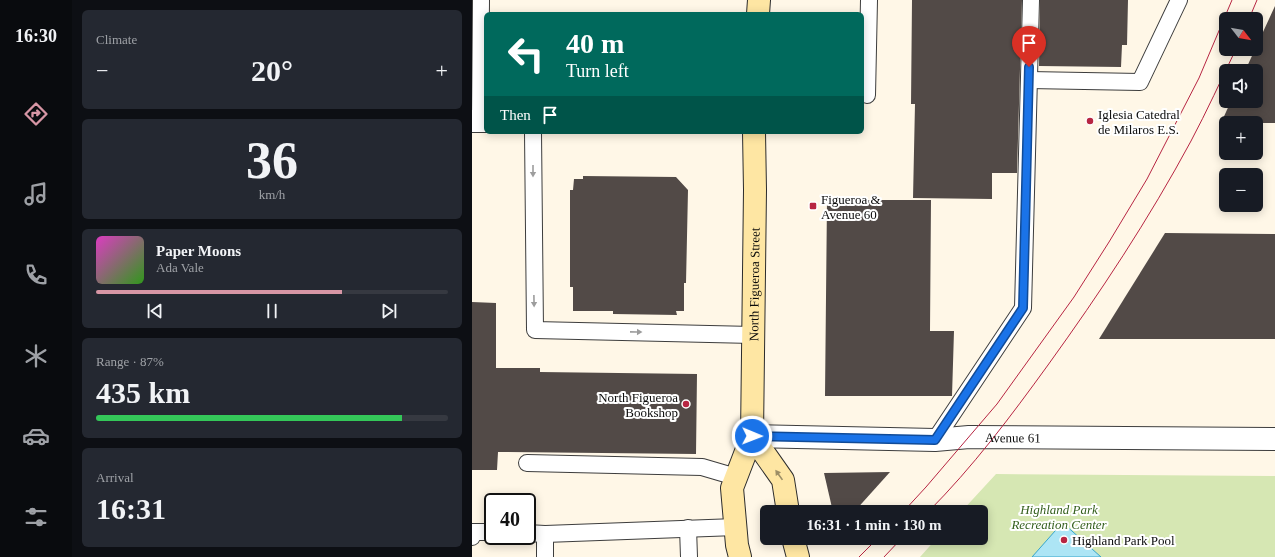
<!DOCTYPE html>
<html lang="en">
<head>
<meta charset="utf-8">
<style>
  :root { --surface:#171b24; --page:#242831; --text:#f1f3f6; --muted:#9ea1a6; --line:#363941; --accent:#d796a5 }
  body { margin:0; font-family:Georgia,serif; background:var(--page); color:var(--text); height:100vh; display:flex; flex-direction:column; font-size:15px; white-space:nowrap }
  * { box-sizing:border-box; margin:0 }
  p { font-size:13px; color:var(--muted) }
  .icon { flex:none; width:22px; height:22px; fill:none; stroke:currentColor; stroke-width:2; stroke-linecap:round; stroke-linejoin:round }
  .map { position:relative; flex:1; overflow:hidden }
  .sheet { display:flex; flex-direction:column; gap:10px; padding:10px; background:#0d0f14; width:400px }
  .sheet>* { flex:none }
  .hud { position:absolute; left:12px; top:12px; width:380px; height:122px; border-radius:6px; box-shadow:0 2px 10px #0003; background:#00695c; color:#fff; overflow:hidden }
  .needle { width:26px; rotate:121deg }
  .controls { position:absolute; left:747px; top:12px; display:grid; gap:8px }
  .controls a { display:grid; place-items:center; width:44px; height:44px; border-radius:6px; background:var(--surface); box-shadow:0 2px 10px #0003; font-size:20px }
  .speed { position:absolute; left:12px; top:493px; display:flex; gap:8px; font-size:20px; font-weight:700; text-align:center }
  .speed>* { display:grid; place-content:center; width:52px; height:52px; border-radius:50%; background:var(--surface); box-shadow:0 2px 10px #0003; line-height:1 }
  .speed .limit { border:2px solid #111; border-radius:6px; background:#fff; color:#111 }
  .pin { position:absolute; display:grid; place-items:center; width:34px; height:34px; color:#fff; margin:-41px -17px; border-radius:50% 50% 50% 0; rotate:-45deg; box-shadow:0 0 4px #0007 }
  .pin .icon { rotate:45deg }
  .me { position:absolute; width:44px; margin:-22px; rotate:91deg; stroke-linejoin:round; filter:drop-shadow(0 0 3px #0008) }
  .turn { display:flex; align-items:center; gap:14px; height:84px; padding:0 16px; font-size:18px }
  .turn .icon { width:52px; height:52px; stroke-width:2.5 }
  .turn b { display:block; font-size:28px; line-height:34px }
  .then { display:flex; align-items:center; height:38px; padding:0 16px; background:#0003; gap:8px; font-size:15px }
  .big { font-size:30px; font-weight:700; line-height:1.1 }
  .sheet .widget { flex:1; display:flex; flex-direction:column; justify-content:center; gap:6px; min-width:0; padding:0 14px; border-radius:6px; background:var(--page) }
  .sheet .dial { align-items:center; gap:0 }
  .dial b { font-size:52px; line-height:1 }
  .song { display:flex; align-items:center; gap:12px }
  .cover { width:48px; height:48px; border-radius:6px; background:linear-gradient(135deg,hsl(310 70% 55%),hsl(110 70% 35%)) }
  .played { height:4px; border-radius:2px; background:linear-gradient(90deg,var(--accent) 70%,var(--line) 70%) }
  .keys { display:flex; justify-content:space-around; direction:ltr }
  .heat { display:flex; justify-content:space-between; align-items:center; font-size:22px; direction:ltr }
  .charge { height:6px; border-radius:3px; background:linear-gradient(90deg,#34c759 87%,var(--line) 0) }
  .trip { position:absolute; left:288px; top:505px; width:228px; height:40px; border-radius:6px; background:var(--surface); box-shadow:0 2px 10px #0003; font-weight:700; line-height:40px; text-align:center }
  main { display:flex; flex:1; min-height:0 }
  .menu { display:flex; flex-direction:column; width:72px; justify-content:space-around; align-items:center; background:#090b0e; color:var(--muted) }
  .menu .icon { width:28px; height:28px }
  .menu .active { color:var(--accent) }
  .menu b { font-size:18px; color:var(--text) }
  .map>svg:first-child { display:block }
</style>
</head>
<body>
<main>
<nav class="menu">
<b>16:30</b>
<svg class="icon active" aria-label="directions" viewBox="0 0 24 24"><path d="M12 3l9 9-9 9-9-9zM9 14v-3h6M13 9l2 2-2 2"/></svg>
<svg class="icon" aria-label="music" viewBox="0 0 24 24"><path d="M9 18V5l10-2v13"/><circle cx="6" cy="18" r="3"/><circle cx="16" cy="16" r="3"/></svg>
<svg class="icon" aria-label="phone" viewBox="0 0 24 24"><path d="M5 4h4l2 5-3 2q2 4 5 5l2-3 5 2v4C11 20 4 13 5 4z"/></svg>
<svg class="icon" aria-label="climate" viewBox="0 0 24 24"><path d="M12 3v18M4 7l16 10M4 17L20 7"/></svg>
<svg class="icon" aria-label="car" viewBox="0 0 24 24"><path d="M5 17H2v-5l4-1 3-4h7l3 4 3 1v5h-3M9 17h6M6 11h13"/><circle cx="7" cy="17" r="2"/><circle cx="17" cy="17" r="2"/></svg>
<svg class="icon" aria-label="filters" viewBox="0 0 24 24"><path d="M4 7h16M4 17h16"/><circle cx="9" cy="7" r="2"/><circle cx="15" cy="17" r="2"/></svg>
</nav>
<section class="sheet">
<div class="widget"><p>Climate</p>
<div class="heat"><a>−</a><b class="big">20°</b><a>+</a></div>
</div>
<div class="widget dial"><b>36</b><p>km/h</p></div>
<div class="widget">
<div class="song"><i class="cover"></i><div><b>Paper Moons</b><p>Ada Vale</p></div></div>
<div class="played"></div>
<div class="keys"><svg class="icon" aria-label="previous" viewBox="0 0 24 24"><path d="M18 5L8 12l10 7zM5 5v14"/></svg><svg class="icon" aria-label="pause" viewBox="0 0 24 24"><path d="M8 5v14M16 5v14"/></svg><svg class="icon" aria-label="next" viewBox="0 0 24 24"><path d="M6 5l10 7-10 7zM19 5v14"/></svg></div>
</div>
<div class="widget"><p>Range · 87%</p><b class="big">435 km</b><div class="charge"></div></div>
<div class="widget"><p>Arrival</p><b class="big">16:31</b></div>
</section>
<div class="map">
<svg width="803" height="557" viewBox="0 0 803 557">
  <rect width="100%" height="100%" fill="#fff7e7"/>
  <path fill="#d6e7b3" d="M524 474 803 476V557H448L465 538H509V512H489Z"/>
  <path fill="#ade5f5" stroke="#36a5cb" d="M591 522V523L629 557H560Z"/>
  <g fill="#524a47">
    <path d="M440 0H550L545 173H520V199L441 198 443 104H439Z"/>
    <path d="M568 0H656L655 45H650L649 67 567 66Z"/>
    <path d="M803 6V123H749L759 101H784V71H773Z"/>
    <path d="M111 176 204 177 216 190 214 283H212V311H204L205 315 141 314V311H101V287H98V190H101L102 179H111Z"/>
    <path d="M355 200H459L458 331H482L480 396H353Z"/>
    <path d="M693 233 803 234V339H627Z"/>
    <path d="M0 302 24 303V368H68V372L225 374 224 454 26 452 25 470H0Z"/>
    <path d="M418 472 382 512H361L352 473Z"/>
  </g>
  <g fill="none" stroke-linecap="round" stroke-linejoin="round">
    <defs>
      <g id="service">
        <path d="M557 80 668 82 707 0"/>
        <path d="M395 95 397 0"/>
        <path d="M8 121 9 0"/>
        <path d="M61 132 63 330 281 335"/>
        <path d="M463 440 551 308 559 0"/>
        <path d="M55 463 230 467 264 477"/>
        <path d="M216 528 217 557"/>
        <path d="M55 533 73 534"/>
        <path d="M0 537V532H21"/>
        <path d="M73 557V534L264 527"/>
      </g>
      <g id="tertiary">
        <path d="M0 121H14"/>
        <path id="s1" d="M280 436 463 440 497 437 803 439"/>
      </g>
      <g id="secondary">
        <path d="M286 14 287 0"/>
        <path d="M280 436 311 480 316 512"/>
        <path d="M321 538 326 557"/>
        <path id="s2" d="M268 557 265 545 260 488 280 436 283 190 282 132"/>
      </g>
    </defs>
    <use href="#service" stroke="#3d3d3d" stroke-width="18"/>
    <use href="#tertiary" stroke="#3d3d3d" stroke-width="24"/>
    <use href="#secondary" stroke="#2c2c2c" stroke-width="24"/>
    <use href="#service" stroke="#fff" stroke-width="16"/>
    <use href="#tertiary" stroke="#fff" stroke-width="22"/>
    <use href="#secondary" stroke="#fee6a3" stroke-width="22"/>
    <g stroke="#b72542" stroke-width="1">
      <path d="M777 19 785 0"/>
      <path d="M431 512 454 487 525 404 602 297 637 242 675 179 727 78 760 0"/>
      <path d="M456 512C501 467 539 416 576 365 628 293 677 219 719 141 735 111 749 80 764 49"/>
      <path d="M387 557 406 538"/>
      <path d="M412 557 430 538"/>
    </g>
  </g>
  <defs><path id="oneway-solid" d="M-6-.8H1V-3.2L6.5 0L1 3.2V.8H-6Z"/></defs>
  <g fill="#9d9d9d">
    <use href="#oneway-solid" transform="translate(61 171) rotate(90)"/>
    <use href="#oneway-solid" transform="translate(62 301) rotate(89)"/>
    <use href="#oneway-solid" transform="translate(164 332) rotate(1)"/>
  </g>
  <use fill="#9c8e66" href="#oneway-solid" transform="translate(307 475) rotate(-125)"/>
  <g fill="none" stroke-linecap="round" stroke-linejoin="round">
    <defs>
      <path id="route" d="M280 436 463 440 551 308 557 67"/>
    </defs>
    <use href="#route" stroke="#114b97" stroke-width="10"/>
    <use href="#route" stroke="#1a73e8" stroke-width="7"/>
  </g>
  <g fill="#b72542" stroke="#fff" stroke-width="1.5">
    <circle cx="618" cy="121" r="4"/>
    <rect x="337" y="202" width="8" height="8" rx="2"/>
    <circle cx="214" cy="404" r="4"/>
    <circle cx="592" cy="540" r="4"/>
  </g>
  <g text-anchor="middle" stroke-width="4" stroke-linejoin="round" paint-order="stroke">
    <g font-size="13" fill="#0a0a0a" stroke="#fff" text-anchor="start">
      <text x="626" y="119">Iglesia Catedral<tspan x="626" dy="15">de Milaros E.S.</tspan></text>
      <text x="349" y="204">Figueroa &amp;<tspan x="349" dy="15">Avenue 60</tspan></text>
      <text x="206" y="402" text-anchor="end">North Figueroa<tspan x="206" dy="15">Bookshop</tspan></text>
      <text x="600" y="545">Highland Park Pool</text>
    </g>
    <g font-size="13" fill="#0a0a0a" stroke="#fff">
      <text dy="5" stroke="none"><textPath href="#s2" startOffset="277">North Figueroa Street</textPath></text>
      <text dy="5" stroke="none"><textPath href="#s1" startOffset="261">Avenue 61</textPath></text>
    </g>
    <g font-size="13" font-style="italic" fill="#345f1d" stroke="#fff">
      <text x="587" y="514">Highland Park<tspan x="587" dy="15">Recreation Center</tspan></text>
    </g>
  </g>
</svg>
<div class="controls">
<a><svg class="needle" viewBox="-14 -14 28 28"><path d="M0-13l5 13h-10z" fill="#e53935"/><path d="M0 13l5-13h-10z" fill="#9ea1a6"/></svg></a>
<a><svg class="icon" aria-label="sound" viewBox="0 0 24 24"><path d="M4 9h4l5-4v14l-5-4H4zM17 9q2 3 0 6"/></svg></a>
<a>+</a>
<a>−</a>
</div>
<div class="speed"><div class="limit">40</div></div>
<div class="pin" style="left:557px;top:67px;background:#d93025"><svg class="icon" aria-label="arrive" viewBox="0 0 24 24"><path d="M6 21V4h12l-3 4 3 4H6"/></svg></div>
<svg class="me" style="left:280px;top:436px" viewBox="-20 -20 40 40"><circle r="17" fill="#1a73e8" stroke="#fff" stroke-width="3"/><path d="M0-11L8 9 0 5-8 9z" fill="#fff"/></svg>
<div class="trip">16:31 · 1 min · 130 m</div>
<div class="hud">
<div class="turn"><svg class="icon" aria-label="left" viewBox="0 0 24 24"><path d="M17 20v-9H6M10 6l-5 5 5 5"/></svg><div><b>40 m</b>Turn left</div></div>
<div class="then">Then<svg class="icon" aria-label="arrive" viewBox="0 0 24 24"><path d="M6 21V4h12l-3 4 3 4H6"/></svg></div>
</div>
</div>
</main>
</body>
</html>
